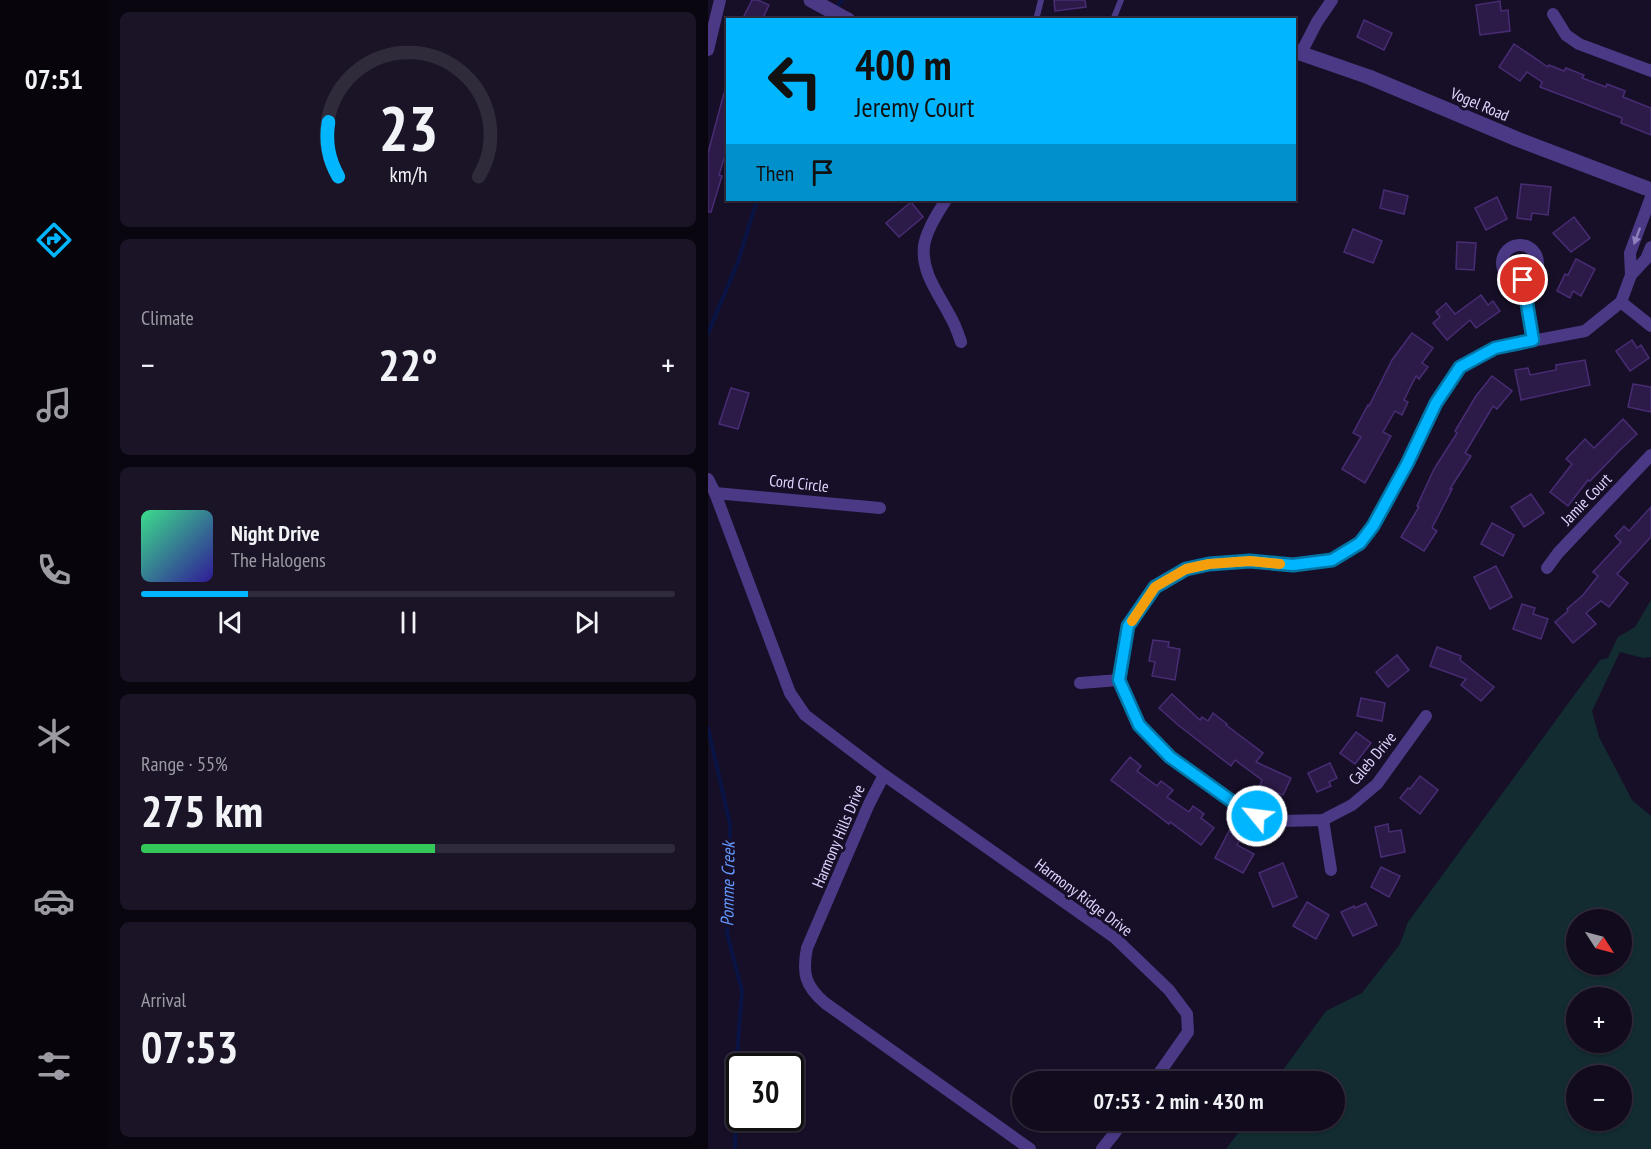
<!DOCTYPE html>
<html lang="en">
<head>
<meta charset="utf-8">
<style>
  :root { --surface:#110b1d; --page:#1a1426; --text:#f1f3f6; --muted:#9c9ba4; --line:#302b3b; --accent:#01b6ff }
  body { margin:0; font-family:"PT Sans Narrow",sans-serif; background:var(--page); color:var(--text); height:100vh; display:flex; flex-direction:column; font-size:22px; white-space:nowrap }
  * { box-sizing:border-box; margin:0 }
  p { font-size:20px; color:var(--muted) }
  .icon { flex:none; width:33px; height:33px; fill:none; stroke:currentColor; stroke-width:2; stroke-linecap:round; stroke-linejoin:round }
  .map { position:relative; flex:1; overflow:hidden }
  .drawer { display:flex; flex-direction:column; gap:12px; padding:12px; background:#090610; width:600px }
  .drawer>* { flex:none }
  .top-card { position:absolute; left:18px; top:18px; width:570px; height:183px; border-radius:0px; box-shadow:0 2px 4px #0004,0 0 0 2px var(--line); background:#01b6ff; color:#111; overflow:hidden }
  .needle { width:39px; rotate:126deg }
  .fabs { position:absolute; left:858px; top:909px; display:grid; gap:12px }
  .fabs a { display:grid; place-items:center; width:66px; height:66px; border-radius:50%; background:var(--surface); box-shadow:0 2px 4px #0004,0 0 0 2px var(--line); font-size:30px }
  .speed { position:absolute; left:18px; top:1053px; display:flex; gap:12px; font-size:30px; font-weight:700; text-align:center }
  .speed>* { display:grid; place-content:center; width:78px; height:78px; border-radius:50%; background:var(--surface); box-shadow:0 2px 4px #0004,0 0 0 2px var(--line); line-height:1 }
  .speed .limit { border:3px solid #111; border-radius:9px; background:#fff; color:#111 }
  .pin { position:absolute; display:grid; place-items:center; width:51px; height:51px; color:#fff; margin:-26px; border:3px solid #fff; border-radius:50%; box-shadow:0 2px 6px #0007 }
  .me { position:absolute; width:66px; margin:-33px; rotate:299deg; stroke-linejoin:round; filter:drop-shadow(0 0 4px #0008) }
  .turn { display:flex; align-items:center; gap:21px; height:126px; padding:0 30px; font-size:27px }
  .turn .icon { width:78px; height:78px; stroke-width:2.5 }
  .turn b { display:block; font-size:42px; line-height:51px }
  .then { display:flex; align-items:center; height:57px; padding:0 30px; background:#0003; gap:12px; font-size:22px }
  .big { font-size:45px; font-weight:800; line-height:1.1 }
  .drawer .widget { flex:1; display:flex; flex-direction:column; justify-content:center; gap:9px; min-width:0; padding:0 21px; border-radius:9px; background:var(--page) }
  .drawer .dial { align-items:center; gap:0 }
  .dial svg { height:156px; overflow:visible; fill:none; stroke:var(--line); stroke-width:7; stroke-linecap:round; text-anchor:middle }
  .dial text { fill:var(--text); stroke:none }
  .song { display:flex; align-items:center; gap:18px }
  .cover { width:72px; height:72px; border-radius:9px; background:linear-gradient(135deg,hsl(150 70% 55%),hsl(250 70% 35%)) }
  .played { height:6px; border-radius:3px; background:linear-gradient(90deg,var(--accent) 20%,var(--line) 20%) }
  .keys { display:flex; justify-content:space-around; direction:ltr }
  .heat { display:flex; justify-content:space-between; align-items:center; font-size:33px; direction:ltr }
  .charge { height:9px; border-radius:4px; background:linear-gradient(90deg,#34c759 55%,var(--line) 0) }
  .trip { position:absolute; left:304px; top:1071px; width:333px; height:60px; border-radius:30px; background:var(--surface); box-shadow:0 2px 4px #0004,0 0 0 2px var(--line); font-weight:800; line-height:60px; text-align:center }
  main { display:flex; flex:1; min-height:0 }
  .menu { display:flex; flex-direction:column; width:108px; justify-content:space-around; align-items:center; background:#07040c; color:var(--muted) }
  .menu .icon { width:42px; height:42px }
  .menu .on { color:var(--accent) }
  .menu b { font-size:27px; color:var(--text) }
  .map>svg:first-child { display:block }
</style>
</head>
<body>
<main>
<nav class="menu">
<b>07:51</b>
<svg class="icon on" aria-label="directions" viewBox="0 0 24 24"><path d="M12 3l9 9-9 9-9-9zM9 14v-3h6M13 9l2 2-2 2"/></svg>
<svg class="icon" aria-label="music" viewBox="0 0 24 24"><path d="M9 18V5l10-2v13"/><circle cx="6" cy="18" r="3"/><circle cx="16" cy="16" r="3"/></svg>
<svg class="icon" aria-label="phone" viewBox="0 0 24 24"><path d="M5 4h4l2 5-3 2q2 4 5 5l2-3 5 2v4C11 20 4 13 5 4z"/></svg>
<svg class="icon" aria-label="climate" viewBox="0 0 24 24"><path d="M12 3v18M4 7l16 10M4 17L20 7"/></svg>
<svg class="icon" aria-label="car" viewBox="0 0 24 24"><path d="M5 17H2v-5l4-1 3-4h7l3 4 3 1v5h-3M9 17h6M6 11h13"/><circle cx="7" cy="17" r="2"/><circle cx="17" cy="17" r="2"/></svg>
<svg class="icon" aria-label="filters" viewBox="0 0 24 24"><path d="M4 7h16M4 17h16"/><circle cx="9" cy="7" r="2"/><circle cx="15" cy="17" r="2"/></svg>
</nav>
<section class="drawer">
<div class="widget dial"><svg viewBox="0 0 100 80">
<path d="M14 69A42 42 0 1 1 86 69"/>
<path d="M14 69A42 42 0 0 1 9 41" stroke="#01b6ff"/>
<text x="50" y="56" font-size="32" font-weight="700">23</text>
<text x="50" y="72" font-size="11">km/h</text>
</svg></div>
<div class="widget"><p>Climate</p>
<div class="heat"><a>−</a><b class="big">22°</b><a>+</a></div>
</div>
<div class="widget">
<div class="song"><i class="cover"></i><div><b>Night Drive</b><p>The Halogens</p></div></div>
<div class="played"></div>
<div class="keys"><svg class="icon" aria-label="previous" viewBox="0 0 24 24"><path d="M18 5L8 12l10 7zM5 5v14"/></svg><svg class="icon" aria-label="pause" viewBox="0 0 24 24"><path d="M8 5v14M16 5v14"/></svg><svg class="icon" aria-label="next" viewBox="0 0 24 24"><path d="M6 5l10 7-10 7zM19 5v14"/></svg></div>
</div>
<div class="widget"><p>Range · 55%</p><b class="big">275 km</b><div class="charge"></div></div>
<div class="widget"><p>Arrival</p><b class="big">07:53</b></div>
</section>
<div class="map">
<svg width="943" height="1149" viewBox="0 0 943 1149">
  <rect width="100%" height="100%" fill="#170f27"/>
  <path fill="#122c31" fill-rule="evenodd" d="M943 600V657L935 658 912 652 884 711 891 737 924 800 943 816V1149H518L539 1121 627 1120V1082L567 1081 618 1011 654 993 692 944 700 922 892 660 900 658 910 637 927 627ZM868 920H914V964H868ZM868 998H914V1042H868ZM868 1076H914V1120H868Z"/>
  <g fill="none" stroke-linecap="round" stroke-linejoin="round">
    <g stroke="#091445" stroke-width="4">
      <path d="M128 9 134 0"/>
      <path d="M0 333 30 262 49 200"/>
      <path d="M0 728 22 824 19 933 34 991 29 1055 27 1149"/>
    </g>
  </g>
  <g fill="#2c1b48" stroke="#482c74" stroke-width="1.5">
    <path d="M44 0H50L61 5 54 20H34Z"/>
    <path d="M346 0H377L378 7 347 11Z"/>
    <path d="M792 1 793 11 800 10 802 31 772 35 768 5Z"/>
    <path d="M656 20 684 33 676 50 649 37Z"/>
    <path d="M806 44 840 67 841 65 856 71 858 68 876 75 874 78 898 87 899 84 917 91 915 97 943 108V135L913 123 914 118 832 87 834 82 819 72 812 81 791 67Z"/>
    <path d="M16 93H20V145L11 175 14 176 3 212H0V153Z"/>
    <path d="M813 184 843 187 840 215 824 213 823 220 809 218Z"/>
    <path d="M676 190 700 196 696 214 672 208Z"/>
    <path d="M789 197 799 219 778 230 767 208Z"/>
    <path d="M203 202 215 217 191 237 178 223Z"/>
    <path d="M866 217 882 238 863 252 845 233Z"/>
    <path d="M645 229 674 241 665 263 636 252Z"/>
    <path d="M749 242 768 243 766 270 748 269Z"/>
    <path d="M868 259 887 269 873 296 865 291 862 298 849 291 857 274 860 275Z"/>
    <path d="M773 295 780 305 785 301 792 311 768 328 762 320 739 340 725 323 732 317 728 312 738 303 747 314Z"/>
    <path d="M704 333 725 348 714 363 720 367 711 379 708 376 696 400 700 402 694 415 687 411 675 432 683 436 657 483 634 469 653 437 645 433 660 405 661 406 684 360Z"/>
    <path d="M924 340 929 348 933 345 941 358 922 371 908 351Z"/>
    <path d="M877 360 882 385 813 400 807 370 820 368 822 375 848 370V365Z"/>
    <path d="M784 376 804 391 789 409 785 406 757 453 763 456 742 489H744L724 528 729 531 716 551 693 537 711 507 709 506 726 469 749 433 747 431 768 396Z"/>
    <path d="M925 384 943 387V412L920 407Z"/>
    <path d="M23 388 41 393 30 429 11 424Z"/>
    <path d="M915 419 929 434 912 450 882 481 880 480 860 506 842 492 864 464 858 459 877 439 886 448Z"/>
    <path d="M823 494 836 513 816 527 803 507Z"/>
    <path d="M943 507V537L909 574 920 583 901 607 893 601 878 613 888 624 865 643 847 622 860 611 859 609 875 595 890 576 885 572 913 542 907 536 916 526 921 531Z"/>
    <path d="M784 523 806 535 795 556 773 544Z"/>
    <path d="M788 566 804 597 782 609 766 577Z"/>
    <path d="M814 604 827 608 825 614 840 619 833 639 805 629Z"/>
    <path d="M445 640 461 642 460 647 472 649 467 680 444 676 447 662 441 661Z"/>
    <path d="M729 647 753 656 752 660 786 687 773 701 753 685 758 679 722 666Z"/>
    <path d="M689 655 701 670 680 687 668 672Z"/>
    <path d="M464 694 492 720 494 717 500 721 505 713 519 724 518 725 555 753 548 762 583 778 575 795 552 785 554 780 527 760 523 766 470 725 451 708Z"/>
    <path d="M653 698 677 703 674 721 649 716Z"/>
    <path d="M648 732 663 743 647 764 632 753Z"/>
    <path d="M422 757 433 766 429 771 449 786 453 781 465 790 459 797 481 812 485 806 496 814 493 818 506 828 493 845 462 822 461 824 403 780Z"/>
    <path d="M622 763 629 778 621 782 623 786 609 792 600 773Z"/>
    <path d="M712 776 730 790 712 814 692 798 700 788 702 789Z"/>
    <path d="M680 824 681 832 693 830 697 852 673 857 667 827Z"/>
    <path d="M521 831 533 838 529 845 546 854 535 873 507 858Z"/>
    <path d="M575 863 589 897 565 907 551 873Z"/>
    <path d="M673 867 692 876 681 897 663 887Z"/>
    <path d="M599 902 621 915 608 939 585 926Z"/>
    <path d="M658 903 669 925 645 936 633 912 646 906 647 908Z"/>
  </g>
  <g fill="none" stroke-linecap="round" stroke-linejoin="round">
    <g stroke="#4b3986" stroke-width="6">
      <path d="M328 20 333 0"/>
      <path d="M405 20 413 0"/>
    </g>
    <g stroke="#4b3986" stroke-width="12">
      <path d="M845 14 858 35 871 44 943 71"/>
      <path d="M0 50 12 0"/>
      <path d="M593 53 609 22 624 0"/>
      <path d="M238 200C230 212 218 231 216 246 213 273 231 294 242 316 247 324 250 333 253 342"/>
      <circle cx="812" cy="263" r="18"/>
      <path d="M923 275 922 253 943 197"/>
      <path d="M815 280 825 340"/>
      <path d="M913 302 943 326"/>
      <path d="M0 479 7 493 82 693 97 715 176 775 161 804 99 948C94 973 97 986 117 1003L322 1149"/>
      <path d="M7 493 172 508"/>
      <path d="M839 568 850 553 943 455"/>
      <path d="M372 683 411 680"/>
      <path d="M718 716 669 784 644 805 615 820 573 821 549 816 522 800 462 757 431 725 411 680 420 626 447 587 478 569 501 564 541 561 585 565 624 559 652 543 665 526 699 464 728 403 752 367 787 348 877 331 913 302 923 275 938 259 943 247"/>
      <path d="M176 775 406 937 461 990 479 1014 480 1032 445 1082"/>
      <path d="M615 820 623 870"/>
      <path d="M394 1149 417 1120"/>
    </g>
    <g stroke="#4b3986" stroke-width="15">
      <path d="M103 0 140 20"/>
      <path d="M586 51 661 77 809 139 943 190"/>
    </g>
  </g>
  <defs><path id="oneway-solid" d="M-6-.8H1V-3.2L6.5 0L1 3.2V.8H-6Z" transform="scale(1.5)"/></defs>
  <use fill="#8e7fbc" href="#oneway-solid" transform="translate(929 236) rotate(110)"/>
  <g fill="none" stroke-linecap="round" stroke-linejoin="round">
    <defs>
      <path id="route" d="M549 816 522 800 462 757 431 725 411 680 420 626 447 587 478 569 501 564 542 561 585 565 624 560 652 543 665 526 699 464 728 403 752 367 787 348 825 340 815 280"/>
    </defs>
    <use href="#route" stroke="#0176a6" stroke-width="15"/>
    <use href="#route" stroke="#01b6ff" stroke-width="10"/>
    <path stroke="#f59e0b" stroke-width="10" d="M424 621 447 587 478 569 501 564 542 561 572 564"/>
  </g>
  <g text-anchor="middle" stroke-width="6" stroke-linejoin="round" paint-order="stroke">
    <g font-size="16" fill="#e1d5ff" stroke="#170f27">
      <text transform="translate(772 104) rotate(23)" y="6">Vogel Road</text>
      <text transform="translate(91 483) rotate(6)" y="6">Cord Circle</text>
      <text transform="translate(878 499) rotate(-46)" y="6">Jamie Court</text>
      <text transform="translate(664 758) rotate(-50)" y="6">Caleb Drive</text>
      <text transform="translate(130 836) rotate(-67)" y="6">Harmony Hills Drive</text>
      <text transform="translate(376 897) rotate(37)" y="6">Harmony Ridge Drive</text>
    </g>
    <g font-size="18" font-style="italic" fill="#6399ff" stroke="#170f27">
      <text transform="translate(20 884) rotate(-89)" y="6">Pomme Creek</text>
    </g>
  </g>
</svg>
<div class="fabs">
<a><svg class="needle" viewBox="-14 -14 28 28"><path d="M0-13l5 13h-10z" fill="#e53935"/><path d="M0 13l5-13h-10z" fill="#9c9ba4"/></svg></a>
<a>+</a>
<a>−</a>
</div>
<div class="speed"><div class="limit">30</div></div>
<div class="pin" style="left:815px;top:280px;background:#d93025"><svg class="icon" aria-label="arrive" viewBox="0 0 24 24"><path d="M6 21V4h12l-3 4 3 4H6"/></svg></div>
<svg class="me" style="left:549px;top:816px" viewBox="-20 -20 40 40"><circle r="17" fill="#01b6ff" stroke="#fff" stroke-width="3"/><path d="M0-11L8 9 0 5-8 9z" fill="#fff"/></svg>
<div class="trip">07:53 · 2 min · 430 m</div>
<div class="top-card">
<div class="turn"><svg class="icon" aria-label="left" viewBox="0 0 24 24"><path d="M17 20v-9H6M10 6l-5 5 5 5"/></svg><div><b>400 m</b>Jeremy Court</div></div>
<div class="then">Then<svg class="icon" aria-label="arrive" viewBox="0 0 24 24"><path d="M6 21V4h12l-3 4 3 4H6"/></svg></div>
</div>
</div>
</main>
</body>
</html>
